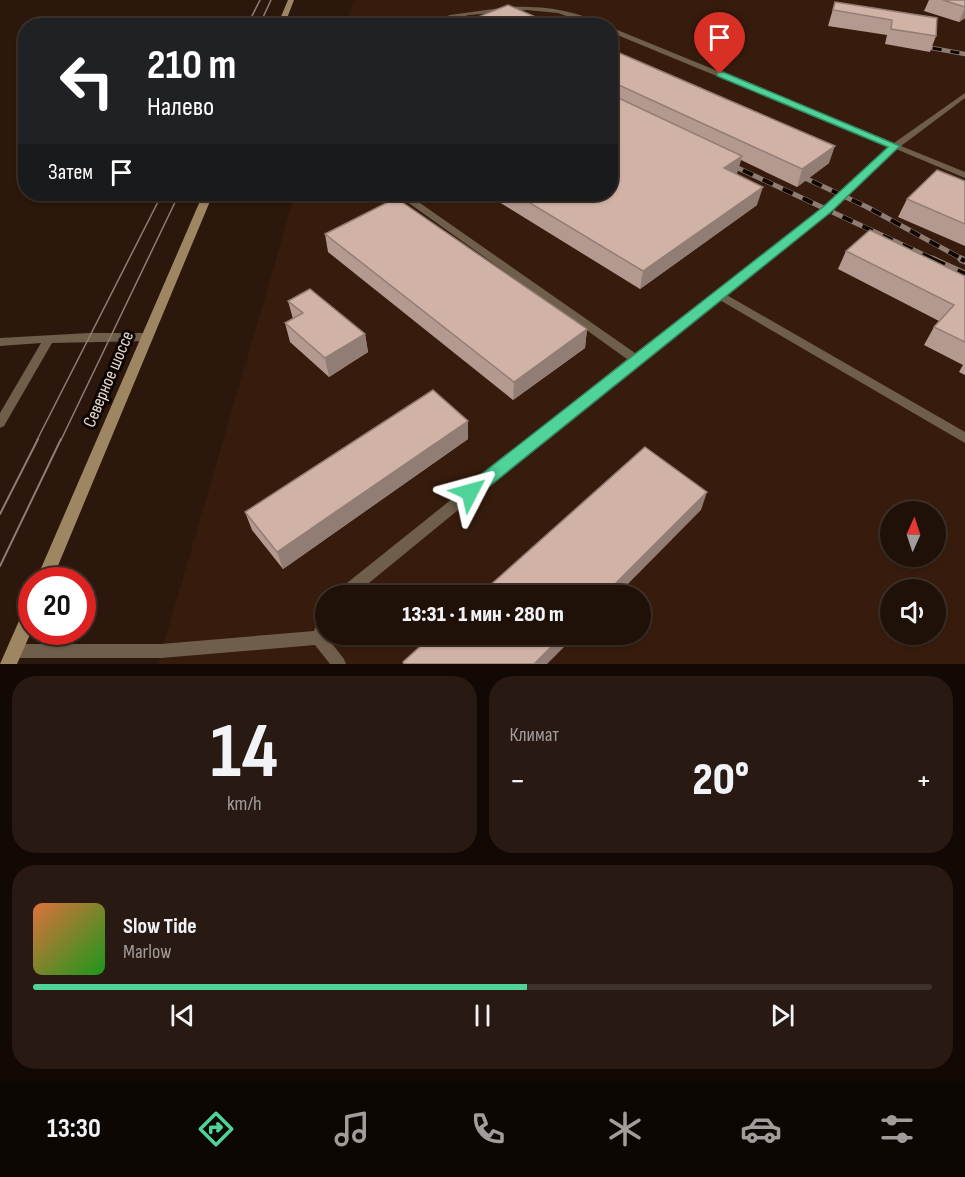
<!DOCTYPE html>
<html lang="ru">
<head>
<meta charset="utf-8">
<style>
  :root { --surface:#201108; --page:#281a12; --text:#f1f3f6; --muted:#a29d9c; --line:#3d3129; --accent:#4fd399 }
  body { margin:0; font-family:"Sofia Sans Condensed",sans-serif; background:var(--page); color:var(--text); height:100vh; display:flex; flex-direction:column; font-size:22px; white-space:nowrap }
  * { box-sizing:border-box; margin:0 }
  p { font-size:20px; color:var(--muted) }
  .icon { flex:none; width:33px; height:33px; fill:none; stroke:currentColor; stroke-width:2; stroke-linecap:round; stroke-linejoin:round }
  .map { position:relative; height:664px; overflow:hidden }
  .panel { display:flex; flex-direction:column; gap:12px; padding:12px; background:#120904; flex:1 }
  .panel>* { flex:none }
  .hud { position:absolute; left:18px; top:18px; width:600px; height:183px; border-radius:24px; box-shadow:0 2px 4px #0004,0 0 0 2px var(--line); background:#202124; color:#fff; overflow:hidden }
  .needle { width:39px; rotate:3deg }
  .fabs { position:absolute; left:880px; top:501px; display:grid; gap:12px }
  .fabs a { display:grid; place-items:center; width:66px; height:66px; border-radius:50%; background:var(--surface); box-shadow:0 2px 4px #0004,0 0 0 2px var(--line); font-size:30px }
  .speed { position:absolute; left:18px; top:567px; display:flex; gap:12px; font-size:30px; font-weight:700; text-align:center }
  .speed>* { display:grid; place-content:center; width:78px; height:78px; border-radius:50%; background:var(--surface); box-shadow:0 2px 4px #0004,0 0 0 2px var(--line); line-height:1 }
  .speed .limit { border:9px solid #d22; background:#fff; color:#111 }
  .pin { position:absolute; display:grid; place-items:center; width:51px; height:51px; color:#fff; margin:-62px -26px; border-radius:50% 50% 50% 0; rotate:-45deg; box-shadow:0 0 6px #0007 }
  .pin .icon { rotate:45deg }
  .me { position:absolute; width:66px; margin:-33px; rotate:51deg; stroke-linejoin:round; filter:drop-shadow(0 0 4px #0008) }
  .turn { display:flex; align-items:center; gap:21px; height:126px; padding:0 30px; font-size:27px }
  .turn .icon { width:78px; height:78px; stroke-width:2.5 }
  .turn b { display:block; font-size:42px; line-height:51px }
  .then { display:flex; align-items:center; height:57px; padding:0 30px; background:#0003; gap:12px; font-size:22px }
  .big { font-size:45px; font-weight:800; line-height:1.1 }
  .panel .tile { flex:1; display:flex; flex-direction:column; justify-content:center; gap:9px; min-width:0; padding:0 21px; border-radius:24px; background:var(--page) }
  .panel .dial { align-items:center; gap:0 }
  .dial b { font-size:78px; line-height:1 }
  .song { display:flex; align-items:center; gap:18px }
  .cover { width:72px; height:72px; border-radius:9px; background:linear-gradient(135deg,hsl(20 70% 55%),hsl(120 70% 35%)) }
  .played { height:6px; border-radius:3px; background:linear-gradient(90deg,var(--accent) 55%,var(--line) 55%) }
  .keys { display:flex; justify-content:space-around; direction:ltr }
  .heat { display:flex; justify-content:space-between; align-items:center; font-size:33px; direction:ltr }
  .panel .tiles { flex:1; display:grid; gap:12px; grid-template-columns:1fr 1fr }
  .tile:last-child { grid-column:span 2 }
  .trip { position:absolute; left:315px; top:585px; width:336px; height:60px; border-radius:30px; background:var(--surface); box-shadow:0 2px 4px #0004,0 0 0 2px var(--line); font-weight:800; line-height:60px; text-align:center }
  .dock { display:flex; height:96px; justify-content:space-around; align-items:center; background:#0d0703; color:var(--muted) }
  .dock .icon { width:42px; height:42px }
  .dock .on { color:var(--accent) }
  .dock b { font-size:27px; color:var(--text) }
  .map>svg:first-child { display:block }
</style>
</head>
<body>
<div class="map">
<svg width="965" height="664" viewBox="0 0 965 664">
  <rect width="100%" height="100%" fill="#2b170b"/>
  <path fill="#371c0d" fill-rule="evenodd" d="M354 0H965V664H158L295 194H610V26L346 25ZM891 512H936V556H891ZM891 590H936V634H891ZM326 596H640V634H326Z"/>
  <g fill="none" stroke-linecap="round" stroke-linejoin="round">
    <g fill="#6f5f4a" fill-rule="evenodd">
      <path d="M508 7C541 6 575 9 605 26H595L558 13 527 10 469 15 428 26H418L450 15Z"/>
      <path d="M610 27 894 143 965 93V98L901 146 965 172V178L896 149 830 211 725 294 965 432V443L718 299 639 362 353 596H335L337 591 627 359 399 196 398 194H407L635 353 824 207 889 147 610 32Z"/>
      <path d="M89 333H147L152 337 147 341 52 343 4 426 0 428V413L41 343 0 346V338Z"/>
      <path d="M326 612V636L344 659 346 664H330L315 645 161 658H14L9 656 7 651 9 646 14 644H161L314 631 321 614Z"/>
    </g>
    <g fill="#9f8663" fill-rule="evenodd">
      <path d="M288 0H294L284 26H277Z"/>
      <path d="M203 194H213L52 580H36Z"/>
      <path d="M32 602V630L17 664H0L26 605Z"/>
    </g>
    <g stroke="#8f7d74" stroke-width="1.5">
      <path d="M247 26 260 0"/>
      <path d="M259 26 271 0"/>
      <path d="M37 440 162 194"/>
      <path d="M61 440 179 194"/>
    </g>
    <g stroke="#8f7d74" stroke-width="2">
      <path d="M0 514 38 439"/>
      <path d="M0 566 61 439"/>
    </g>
    <defs>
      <path id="rail-far2" d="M915 45 965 54"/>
      <g id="rail-far1">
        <path d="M723 161 935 260"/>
        <path d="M792 172 867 207 964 260"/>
      </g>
      <g id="rail">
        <path d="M932 259 965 274"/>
        <path d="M961 259 965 261"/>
      </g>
    </defs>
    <use href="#rail-far2" stroke="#8f7d74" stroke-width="4.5"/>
    <use href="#rail-far1" stroke="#8f7d74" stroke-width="5"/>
    <use href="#rail" stroke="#8f7d74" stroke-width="7"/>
    <use href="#rail-far2" stroke="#0d0502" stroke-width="3" stroke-dasharray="9" stroke-linecap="butt"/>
    <use href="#rail-far1" stroke="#0d0502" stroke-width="4" stroke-dasharray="11" stroke-linecap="butt"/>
    <use href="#rail" stroke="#0d0502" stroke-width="4.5" stroke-dasharray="14" stroke-linecap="butt"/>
  </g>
  <g fill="#b49990">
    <path d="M929 0H965V18L959 22 924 11Z"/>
    <path d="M835 2 937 18 936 36 930 52 885 44 887 35 828 26Z"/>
    <path d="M473 19 556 26H473Z"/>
    <path d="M610 49 829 163 797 187 741 160 736 174 757 205 640 289 486 194H610Z"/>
    <path d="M965 181V246L898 217 907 199Z"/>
    <path d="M325 234 587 329 585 348 513 400 328 252Z"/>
    <path d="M846 251 965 276V375L959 372 963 365 924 345 934 327 939 321 838 269Z"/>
    <path d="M288 301 365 334 368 352 329 377 290 342 285 323 293 319Z"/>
    <path d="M468 421V439L283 569 252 530 245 512Z"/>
  </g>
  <g fill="#927d75">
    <path d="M965 7V18L959 22Z"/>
    <path d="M835 146 829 163 797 187 802 169Z"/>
    <path d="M742 156 737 174 720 186 724 168Z"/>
    <path d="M763 187 757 205 640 289 643 271Z"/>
    <path d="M587 329 585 348 513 400 514 382Z"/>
    <path d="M365 334 368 352 329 377 325 358Z"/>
    <path d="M468 421V439L283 569 277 552Z"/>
    <path d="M707 492 701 510 616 596H603Z"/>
    <path d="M564 634H577L547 664H534Z"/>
  </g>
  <g fill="#d1b2a7" stroke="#927d75" stroke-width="1.5">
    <path d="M943 0H965V7Z"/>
    <path d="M835 2 937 18 936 36 891 29 892 20 833 10Z"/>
    <path d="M508 5 556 26H488L473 19Z"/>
    <path d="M451 19 464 26H434Z"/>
    <path d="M421 20 433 26H406Z"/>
    <path d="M610 49 835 146 802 169 610 81Z"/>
    <path d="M610 94 742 156 724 168 763 187 643 271 515 194H610Z"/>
    <path d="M937 170 965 181V224L907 199Z"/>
    <path d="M396 198 587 329 514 382 325 234Z"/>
    <path d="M870 230 965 276V342L934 327 954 305 846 251Z"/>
    <path d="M310 289 365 334 325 358 285 323 303 313 288 301Z"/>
    <path d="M433 390 468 421 277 552 245 512Z"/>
    <path d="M645 447 707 492 603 596H478Z"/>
    <path d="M434 634H564L534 664H404L403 662Z"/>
  </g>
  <path fill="#4fd399" stroke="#338963" stroke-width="1.5" d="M717 72H723L900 146 831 212 476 497H465L462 492 465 487 823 207 888 147 717 76Z"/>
  <g text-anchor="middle" stroke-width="6" stroke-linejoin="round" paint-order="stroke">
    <g font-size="18" fill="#e4d5ce" stroke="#0d0502">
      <text transform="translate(108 379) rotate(-67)" y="6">Северное шоссе</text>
    </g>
  </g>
</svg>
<div class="fabs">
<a><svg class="needle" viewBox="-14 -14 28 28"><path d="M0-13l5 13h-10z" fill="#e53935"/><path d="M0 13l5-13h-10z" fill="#a29d9c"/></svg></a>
<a><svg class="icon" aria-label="sound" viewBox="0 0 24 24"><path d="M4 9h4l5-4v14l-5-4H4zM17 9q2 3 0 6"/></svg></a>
</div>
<div class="speed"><div class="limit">20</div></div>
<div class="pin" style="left:720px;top:74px;background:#d93025"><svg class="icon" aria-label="arrive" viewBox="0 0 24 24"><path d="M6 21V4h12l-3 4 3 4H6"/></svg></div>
<svg class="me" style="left:470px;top:492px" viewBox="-20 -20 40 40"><path d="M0-17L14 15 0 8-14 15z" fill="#4fd399" stroke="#fff" stroke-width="4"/></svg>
<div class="trip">13:31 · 1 мин · 280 m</div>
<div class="hud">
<div class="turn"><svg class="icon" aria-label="left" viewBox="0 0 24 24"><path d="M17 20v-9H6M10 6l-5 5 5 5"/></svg><div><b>210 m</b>Налево</div></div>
<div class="then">Затем<svg class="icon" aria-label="arrive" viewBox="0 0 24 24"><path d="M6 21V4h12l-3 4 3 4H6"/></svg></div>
</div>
</div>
<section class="panel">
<div class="tiles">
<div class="tile dial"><b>14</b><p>km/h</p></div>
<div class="tile"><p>Климат</p>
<div class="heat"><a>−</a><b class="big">20°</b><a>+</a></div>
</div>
<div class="tile">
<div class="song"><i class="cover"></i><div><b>Slow Tide</b><p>Marlow</p></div></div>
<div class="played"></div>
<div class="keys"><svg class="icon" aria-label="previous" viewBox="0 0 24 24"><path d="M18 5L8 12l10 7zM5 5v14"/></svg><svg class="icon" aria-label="pause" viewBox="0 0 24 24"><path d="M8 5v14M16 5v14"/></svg><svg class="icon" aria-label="next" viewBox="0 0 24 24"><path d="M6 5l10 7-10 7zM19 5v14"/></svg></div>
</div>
</div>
</section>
<nav class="dock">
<b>13:30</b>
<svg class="icon on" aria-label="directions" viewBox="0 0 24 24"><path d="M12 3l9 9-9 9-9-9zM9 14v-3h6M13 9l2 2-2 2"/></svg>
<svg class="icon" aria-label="music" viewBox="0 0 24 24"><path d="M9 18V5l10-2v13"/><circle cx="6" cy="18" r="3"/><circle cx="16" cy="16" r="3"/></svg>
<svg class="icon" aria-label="phone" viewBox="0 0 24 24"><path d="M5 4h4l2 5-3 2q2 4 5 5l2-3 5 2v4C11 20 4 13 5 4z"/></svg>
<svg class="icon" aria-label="climate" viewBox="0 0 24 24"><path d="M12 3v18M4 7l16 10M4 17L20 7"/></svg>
<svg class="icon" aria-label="car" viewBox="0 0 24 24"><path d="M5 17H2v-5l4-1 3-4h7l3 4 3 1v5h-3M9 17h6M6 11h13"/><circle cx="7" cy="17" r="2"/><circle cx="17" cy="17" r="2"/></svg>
<svg class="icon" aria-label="filters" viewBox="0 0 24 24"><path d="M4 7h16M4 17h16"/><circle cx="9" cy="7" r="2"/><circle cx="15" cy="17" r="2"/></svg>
</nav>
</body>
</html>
